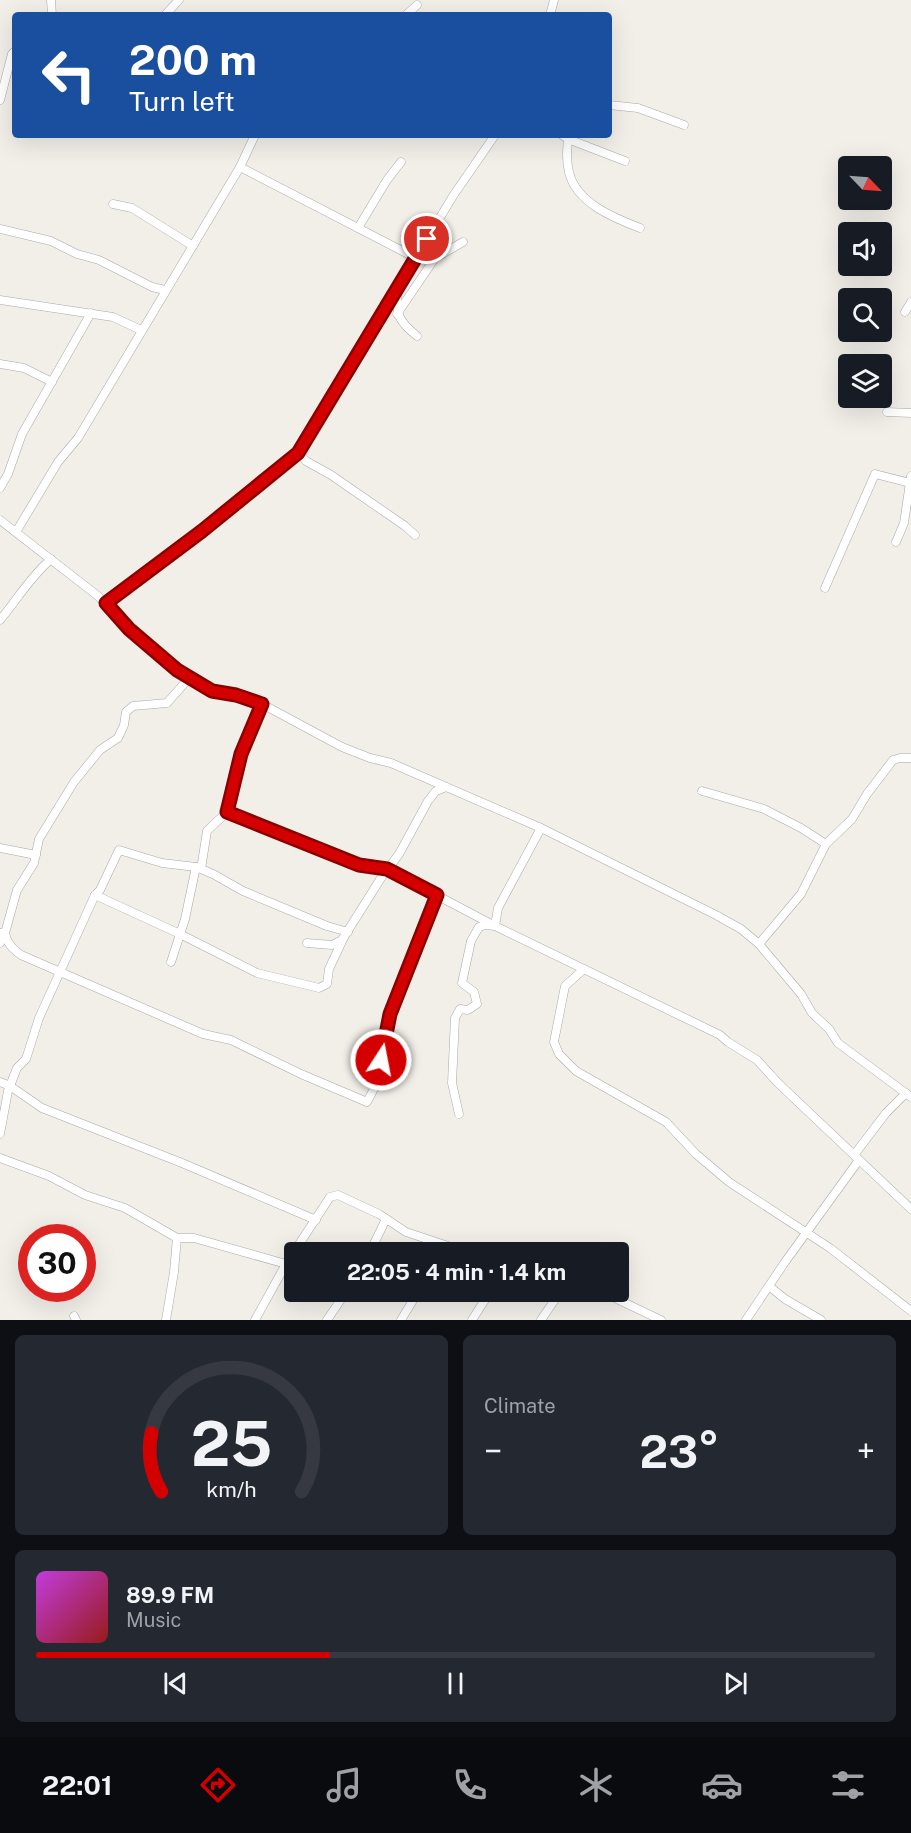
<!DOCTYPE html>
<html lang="en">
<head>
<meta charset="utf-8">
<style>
  :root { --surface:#171b24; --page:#242831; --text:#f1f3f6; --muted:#9ea1a6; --line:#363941; --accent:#d40000 }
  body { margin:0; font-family:"Public Sans",sans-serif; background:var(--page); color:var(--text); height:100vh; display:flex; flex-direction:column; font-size:22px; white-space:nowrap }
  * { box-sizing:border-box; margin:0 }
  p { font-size:20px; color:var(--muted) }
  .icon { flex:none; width:33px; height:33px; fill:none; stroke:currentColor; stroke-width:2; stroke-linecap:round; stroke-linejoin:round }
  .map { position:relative; height:1320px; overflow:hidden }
  .details { display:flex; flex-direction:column; gap:15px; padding:15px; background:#0d0f14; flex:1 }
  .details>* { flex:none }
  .hud { position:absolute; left:12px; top:12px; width:600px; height:126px; border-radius:6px; box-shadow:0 6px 24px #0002; background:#1a4fa0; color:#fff; overflow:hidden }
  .needle { width:39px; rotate:115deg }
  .tools { position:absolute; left:838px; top:156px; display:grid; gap:12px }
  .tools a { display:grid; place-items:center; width:54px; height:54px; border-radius:6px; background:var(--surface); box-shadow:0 6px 24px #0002; font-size:30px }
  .speed { position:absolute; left:18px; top:1224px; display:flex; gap:12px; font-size:30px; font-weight:700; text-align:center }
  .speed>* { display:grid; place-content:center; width:78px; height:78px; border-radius:50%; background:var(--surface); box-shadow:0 6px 24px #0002; line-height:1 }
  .speed .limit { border:9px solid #d22; background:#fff; color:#111 }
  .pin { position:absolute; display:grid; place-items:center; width:51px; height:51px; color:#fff; margin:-26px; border:3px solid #fff; border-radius:50%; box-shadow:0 2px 6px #0007 }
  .me { position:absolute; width:66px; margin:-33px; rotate:11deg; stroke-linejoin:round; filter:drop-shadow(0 0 4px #0008) }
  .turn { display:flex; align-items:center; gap:21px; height:126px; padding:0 18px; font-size:27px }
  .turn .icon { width:78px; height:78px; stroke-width:2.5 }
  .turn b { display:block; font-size:42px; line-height:51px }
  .big { font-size:45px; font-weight:700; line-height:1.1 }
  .details .widget { flex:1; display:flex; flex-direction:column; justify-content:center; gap:9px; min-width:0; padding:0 21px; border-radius:9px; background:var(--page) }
  .details .dial { align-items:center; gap:0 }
  .dial svg { height:156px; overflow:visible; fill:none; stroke:var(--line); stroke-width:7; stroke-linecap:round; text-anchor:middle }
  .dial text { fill:var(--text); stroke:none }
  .song { display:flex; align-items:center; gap:18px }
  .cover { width:72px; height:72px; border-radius:9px; background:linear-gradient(135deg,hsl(290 70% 55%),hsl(0 70% 35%)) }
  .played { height:6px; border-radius:3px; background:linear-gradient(90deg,var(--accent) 35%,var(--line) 35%) }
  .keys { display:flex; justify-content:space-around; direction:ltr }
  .heat { display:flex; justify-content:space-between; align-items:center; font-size:33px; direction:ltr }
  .details .tiles { flex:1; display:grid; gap:15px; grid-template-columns:1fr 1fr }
  .widget:last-child { grid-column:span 2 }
  .trip { position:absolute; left:284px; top:1242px; width:345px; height:60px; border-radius:6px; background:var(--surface); box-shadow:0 6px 24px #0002; font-weight:700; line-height:60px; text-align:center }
  .menu { display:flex; height:96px; justify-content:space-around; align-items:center; background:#090b0e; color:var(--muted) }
  .menu .icon { width:42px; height:42px }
  .menu .selected { color:var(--accent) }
  .menu b { font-size:27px; color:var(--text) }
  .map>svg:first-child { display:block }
</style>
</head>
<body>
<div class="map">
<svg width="911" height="1320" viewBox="0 0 911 1320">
  <rect width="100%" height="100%" fill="#f2efe9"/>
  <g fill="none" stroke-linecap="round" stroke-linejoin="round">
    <defs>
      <g id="minor">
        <path d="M51 0 52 15"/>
        <path d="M165 15 179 0"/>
        <path d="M406 15 417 5"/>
        <path d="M550 15 554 0"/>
        <path d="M0 100 12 54 15 51"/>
        <path d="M609 105 638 108 684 125"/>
        <path d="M562 135 568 139C567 150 566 161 569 172 576 203 614 218 640 228"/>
        <path d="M569 137 568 139 625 161"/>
        <path d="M240 167 255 135"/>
        <path d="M113 204 132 208 193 246"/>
        <path d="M358 228 387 180 401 162"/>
        <path d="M0 229 51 241 77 254 99 260 152 287 165 290"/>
        <path d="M397 291C397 315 397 320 417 336"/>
        <path d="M0 300 113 317 141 330"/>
        <path d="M905 312 911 302"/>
        <path d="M397 314 435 258 463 242"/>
        <path d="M0 364 24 368 52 382"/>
        <path d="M887 412 911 413"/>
        <path d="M298 452 306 461 331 475 405 526 415 535"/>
        <path d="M0 488 8 474 22 434 91 313"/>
        <path d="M0 520 98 596 129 629 177 670 212 691 236 695 262 704 342 747 370 758 391 763 541 828 716 915 741 929 759 944"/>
        <path d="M16 532 58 462 78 438 240 167 416 258"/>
        <path d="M896 542 904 523 911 476"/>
        <path d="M825 588 875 474 910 483"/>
        <path d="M106 603 202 531 298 452 453 196 495 135"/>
        <path d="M0 620C17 600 30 577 51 559"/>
        <path d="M262 704 241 754 227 812 359 865 387 869 495 926 720 1035 728 1042 757 1060 778 1083 911 1209"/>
        <path d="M911 758H900L893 760 867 794 852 819 826 844 801 894 759 944 801 994 812 1013 829 1029 838 1043 911 1097"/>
        <path d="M702 791 764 809 801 828 826 844"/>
        <path d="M227 812 207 831 201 869 213 874 243 891 327 926 348 932"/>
        <path d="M0 848 36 855"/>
        <path d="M95 895 180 934 257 973 319 988 327 984 329 969 344 937"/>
        <path d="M0 933H5C7 944 13 949 21 955L203 1034 231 1040 301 1074 367 1102 377 1083 390 1014 437 895"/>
        <path d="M0 943 5 933 17 890 34 863 39 839 74 782 100 750 118 738 124 725 126 712 133 706 167 703 190 677"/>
        <path d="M307 943 332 945 342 940 381 878 399 854 428 801 436 791 446 787"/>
        <path d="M171 962 185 919 196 867 200 868"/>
        <path d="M584 969 565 986 554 1042 559 1054 576 1071 666 1122 696 1154 729 1182 830 1248 911 1311"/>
        <path d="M0 1082 10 1086 42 1108 182 1163 316 1220"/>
        <path d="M459 1114 452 1083 455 1018 460 1009 468 1010 477 1004 474 992 462 983 471 941 479 927 486 925 495 926 498 908 541 828"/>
        <path d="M0 1134 8 1091 17 1068 26 1059 39 1018 95 895 100 890 119 850 162 863 196 867"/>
        <path d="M854 1155 886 1113 906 1093"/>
        <path d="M0 1158 49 1176 85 1195 125 1208 177 1238H194L286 1264"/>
        <path d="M294 1252 330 1197 338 1195 379 1214 406 1232 466 1252"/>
        <path d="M370 1252 386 1219"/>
        <path d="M769 1286 785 1299 821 1320"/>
        <path d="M602 1292 661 1320"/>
        <path d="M74 1316 76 1320"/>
        <path d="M166 1320 174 1272 177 1238"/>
        <path d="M255 1320 286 1264 294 1253"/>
        <path d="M327 1320 346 1292"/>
        <path d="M401 1320 418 1292"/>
        <path d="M472 1320 490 1292"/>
        <path d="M541 1320 560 1292"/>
        <path d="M746 1320 785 1262 859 1160"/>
      </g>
    </defs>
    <use href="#minor" stroke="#a9a9a9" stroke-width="9"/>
    <use href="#minor" stroke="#fff" stroke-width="8"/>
  </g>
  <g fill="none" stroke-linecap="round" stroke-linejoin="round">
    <defs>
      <path id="route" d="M381 1060 390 1014 437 895 387 869 359 865 227 812 241 754 262 704 236 695 212 691 177 670 129 629 106 603 202 531 298 453 427 239"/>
    </defs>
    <use href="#route" stroke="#8a0000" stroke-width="15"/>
    <use href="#route" stroke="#d40000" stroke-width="10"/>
  </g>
</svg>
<div class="tools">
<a><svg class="needle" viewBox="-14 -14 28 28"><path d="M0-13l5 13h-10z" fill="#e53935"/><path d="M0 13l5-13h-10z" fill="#9ea1a6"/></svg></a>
<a><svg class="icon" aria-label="sound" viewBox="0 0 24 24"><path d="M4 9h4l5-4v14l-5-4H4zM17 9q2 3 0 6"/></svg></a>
<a><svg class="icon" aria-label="search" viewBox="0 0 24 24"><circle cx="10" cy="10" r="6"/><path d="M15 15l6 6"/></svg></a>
<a><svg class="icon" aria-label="layers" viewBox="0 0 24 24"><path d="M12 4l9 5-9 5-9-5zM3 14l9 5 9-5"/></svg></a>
</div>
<div class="speed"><div class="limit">30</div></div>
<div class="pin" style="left:427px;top:239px;background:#d93025"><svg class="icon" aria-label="arrive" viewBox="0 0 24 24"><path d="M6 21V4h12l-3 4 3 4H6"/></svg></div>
<svg class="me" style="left:381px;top:1060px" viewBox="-20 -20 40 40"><circle r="17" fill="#d40000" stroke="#fff" stroke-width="3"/><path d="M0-11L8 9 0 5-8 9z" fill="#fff"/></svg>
<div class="trip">22:05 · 4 min · 1.4 km</div>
<div class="hud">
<div class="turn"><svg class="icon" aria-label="left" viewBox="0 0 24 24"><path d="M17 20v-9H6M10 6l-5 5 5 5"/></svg><div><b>200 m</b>Turn left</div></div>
</div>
</div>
<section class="details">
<div class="tiles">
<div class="widget dial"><svg viewBox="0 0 100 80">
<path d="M14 69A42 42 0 1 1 86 69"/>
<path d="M14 69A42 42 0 0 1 9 39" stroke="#d40000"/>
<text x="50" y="56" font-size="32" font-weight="700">25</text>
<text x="50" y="72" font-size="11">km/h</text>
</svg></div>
<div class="widget"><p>Climate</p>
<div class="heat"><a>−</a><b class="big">23°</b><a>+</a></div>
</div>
<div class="widget">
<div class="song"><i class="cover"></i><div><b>89.9 FM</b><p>Music</p></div></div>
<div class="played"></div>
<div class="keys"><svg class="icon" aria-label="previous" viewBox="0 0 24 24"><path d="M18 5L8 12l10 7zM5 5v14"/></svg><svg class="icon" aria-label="pause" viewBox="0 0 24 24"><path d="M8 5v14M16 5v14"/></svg><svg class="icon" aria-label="next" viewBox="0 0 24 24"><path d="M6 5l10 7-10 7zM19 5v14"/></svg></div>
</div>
</div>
</section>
<nav class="menu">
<b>22:01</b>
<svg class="icon selected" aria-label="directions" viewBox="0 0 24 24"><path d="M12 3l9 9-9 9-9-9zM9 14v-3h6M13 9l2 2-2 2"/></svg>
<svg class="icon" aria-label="music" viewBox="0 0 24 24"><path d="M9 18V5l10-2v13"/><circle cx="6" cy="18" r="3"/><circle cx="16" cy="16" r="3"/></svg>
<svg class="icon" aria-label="phone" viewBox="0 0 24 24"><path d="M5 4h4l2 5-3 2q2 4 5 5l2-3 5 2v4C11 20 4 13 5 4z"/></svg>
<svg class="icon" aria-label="climate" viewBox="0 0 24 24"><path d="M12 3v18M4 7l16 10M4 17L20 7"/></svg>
<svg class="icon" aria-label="car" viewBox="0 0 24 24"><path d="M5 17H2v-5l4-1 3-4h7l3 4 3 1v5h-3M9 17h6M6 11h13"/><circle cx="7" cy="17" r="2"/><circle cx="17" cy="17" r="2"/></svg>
<svg class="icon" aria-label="filters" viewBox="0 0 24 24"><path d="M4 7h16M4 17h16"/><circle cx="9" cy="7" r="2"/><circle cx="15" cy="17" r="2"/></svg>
</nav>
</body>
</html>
